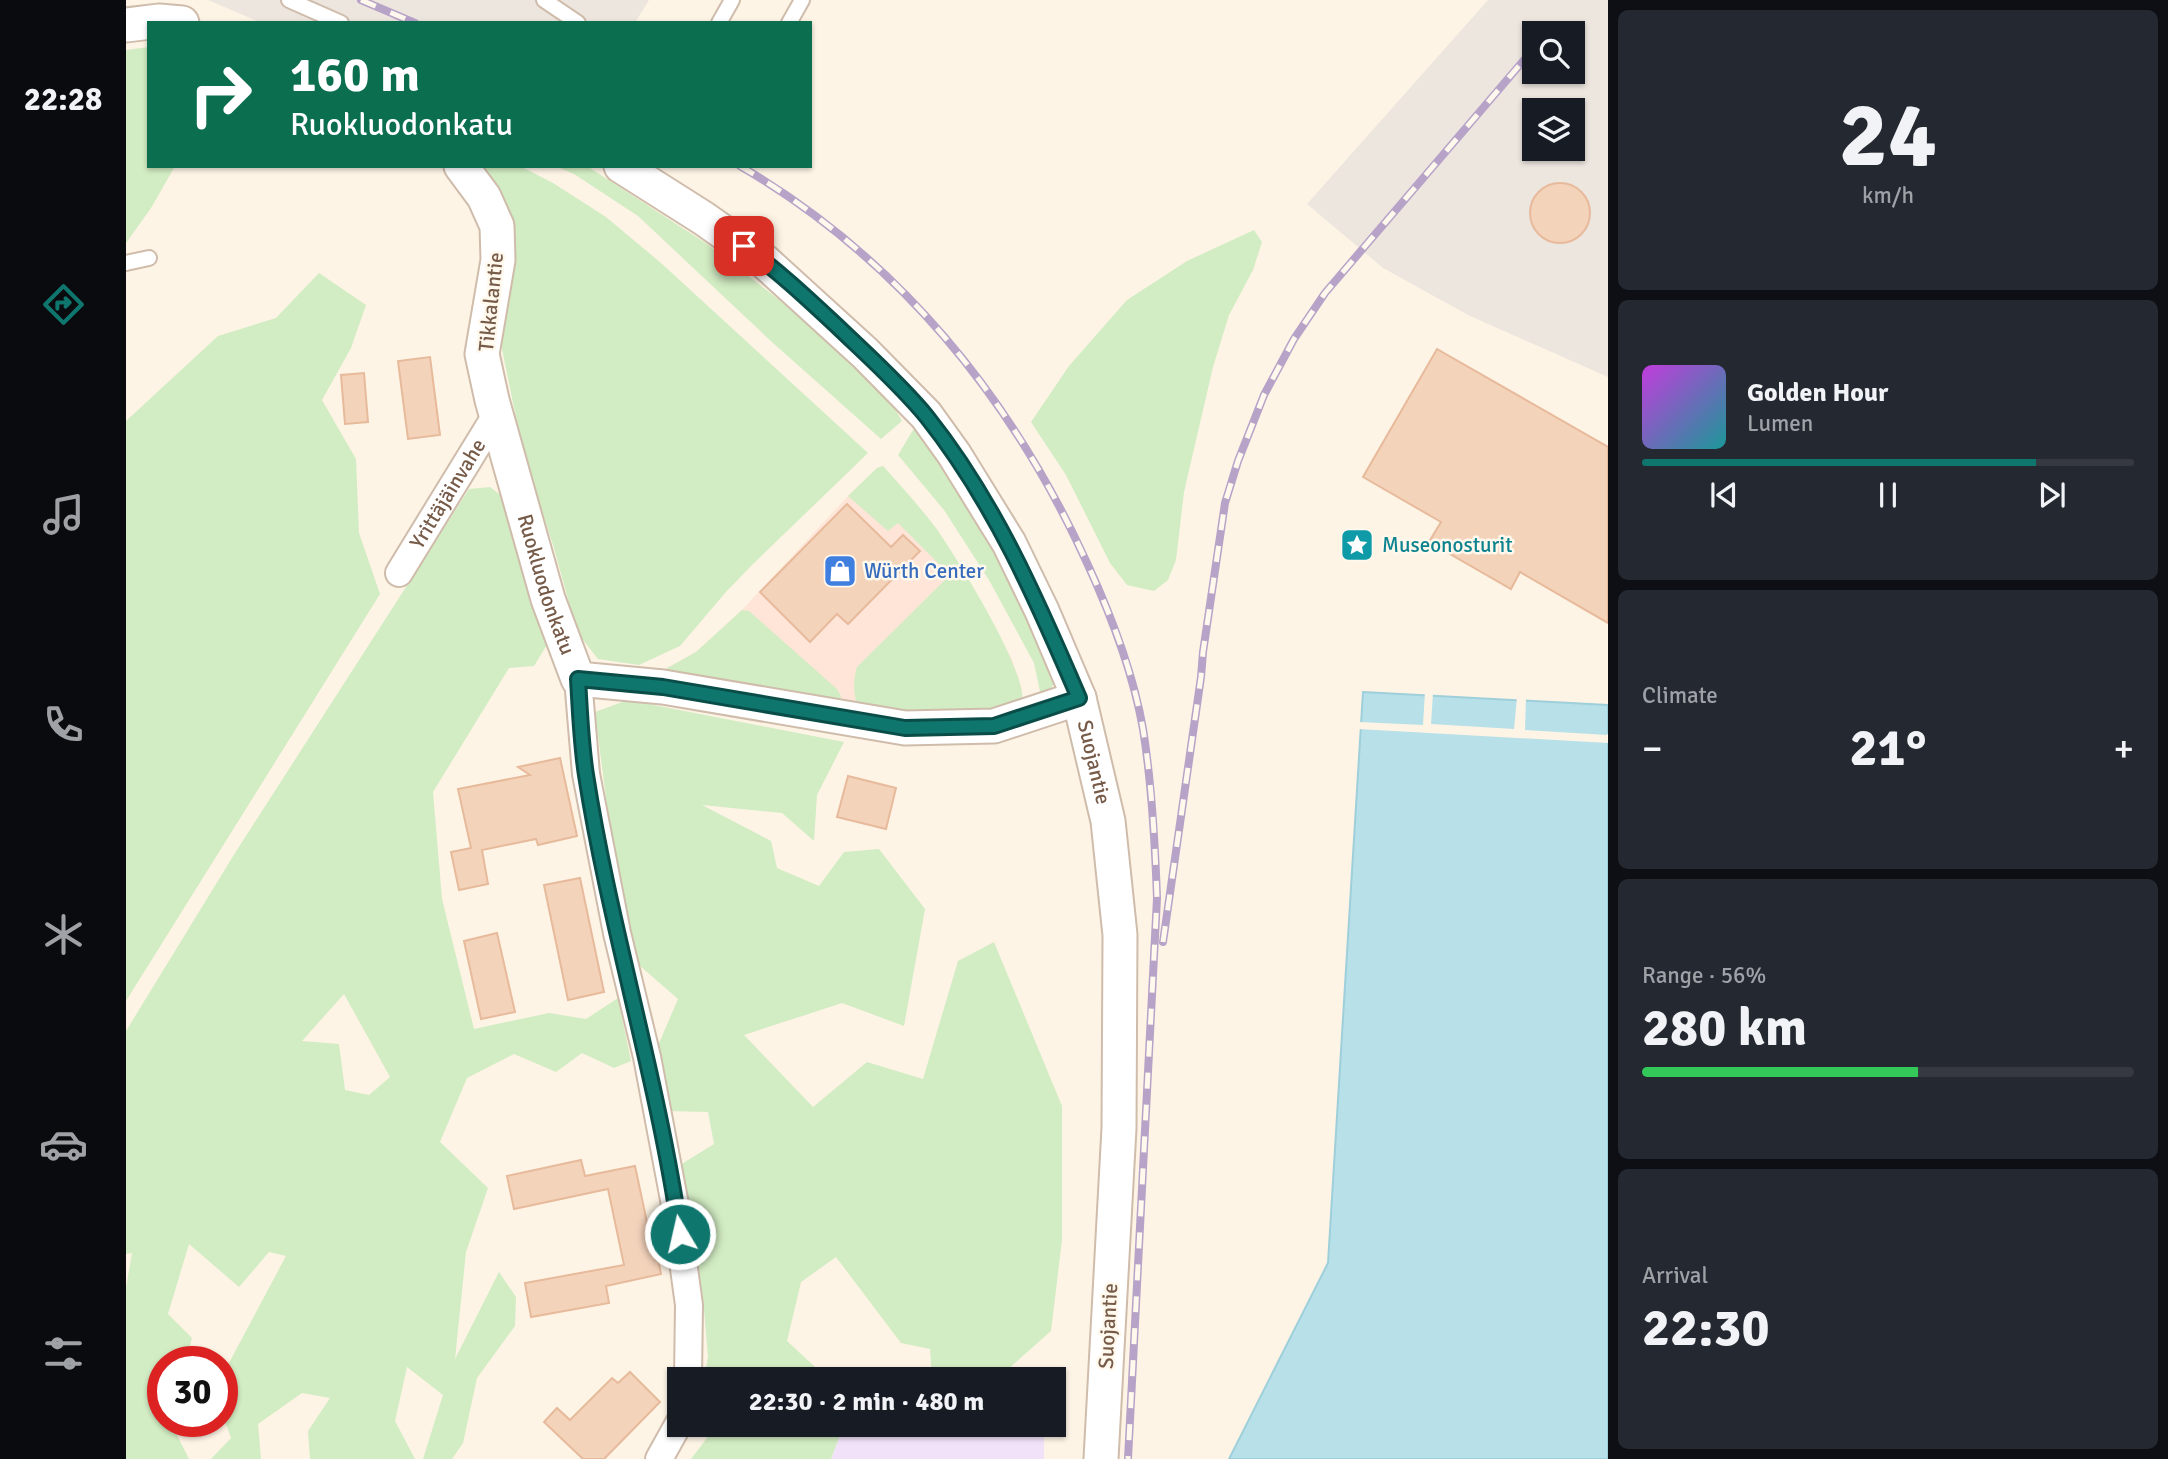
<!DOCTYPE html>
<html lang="en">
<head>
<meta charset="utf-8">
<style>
  :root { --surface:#171b24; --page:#242831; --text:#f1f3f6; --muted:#9ea1a6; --line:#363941; --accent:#0f766e }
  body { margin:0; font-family:Signika,sans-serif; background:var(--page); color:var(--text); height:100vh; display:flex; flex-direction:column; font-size:26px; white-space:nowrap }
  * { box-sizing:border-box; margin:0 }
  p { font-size:23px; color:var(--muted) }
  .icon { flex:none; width:38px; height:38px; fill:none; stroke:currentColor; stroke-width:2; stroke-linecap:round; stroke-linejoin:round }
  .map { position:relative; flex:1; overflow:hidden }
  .panel { display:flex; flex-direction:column; gap:10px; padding:10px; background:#0d0f14; width:560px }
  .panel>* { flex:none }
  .hud { position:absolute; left:21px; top:21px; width:665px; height:147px; border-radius:0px; box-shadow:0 2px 5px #0004; background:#0b6e4f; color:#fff; overflow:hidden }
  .tools { position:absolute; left:1396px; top:21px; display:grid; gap:14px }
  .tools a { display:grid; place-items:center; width:63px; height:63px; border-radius:0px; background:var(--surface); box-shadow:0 2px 5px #0004; font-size:35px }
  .speed { position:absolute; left:21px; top:1346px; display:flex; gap:14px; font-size:35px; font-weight:700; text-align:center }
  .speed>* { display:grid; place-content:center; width:91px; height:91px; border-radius:50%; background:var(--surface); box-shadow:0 2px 5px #0004; line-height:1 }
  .speed .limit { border:10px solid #d22; background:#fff; color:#111 }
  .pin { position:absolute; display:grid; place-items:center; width:60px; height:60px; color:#fff; margin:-30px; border-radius:14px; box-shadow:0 4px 10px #0006 }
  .me { position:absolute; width:77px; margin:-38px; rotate:351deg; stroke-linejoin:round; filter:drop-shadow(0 0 5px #0008) }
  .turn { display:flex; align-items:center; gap:24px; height:147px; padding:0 28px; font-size:32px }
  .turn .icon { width:91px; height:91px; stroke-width:2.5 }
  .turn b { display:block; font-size:49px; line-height:60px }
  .big { font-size:52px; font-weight:700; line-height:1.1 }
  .panel .tile { flex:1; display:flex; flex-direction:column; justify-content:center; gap:10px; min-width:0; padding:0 24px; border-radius:10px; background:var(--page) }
  .panel .dial { align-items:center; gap:0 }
  .dial b { font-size:91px; line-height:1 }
  .song { display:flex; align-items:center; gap:21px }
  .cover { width:84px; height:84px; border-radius:10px; background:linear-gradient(135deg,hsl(290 70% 55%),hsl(180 70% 35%)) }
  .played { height:7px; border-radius:4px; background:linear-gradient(90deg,var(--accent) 80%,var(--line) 80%) }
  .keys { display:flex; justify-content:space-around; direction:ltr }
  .heat { display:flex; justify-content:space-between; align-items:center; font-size:38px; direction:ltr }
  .charge { height:10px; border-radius:5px; background:linear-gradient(90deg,#34c759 56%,var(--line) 0) }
  .trip { position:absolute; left:541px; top:1367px; width:399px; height:70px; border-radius:0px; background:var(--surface); box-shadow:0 2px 5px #0004; font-weight:700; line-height:70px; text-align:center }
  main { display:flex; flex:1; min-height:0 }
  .tabs { display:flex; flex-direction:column; width:126px; justify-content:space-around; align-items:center; background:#090b0e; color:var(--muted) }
  .tabs .icon { width:49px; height:49px }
  .tabs .selected { color:var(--accent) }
  .tabs b { font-size:32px; color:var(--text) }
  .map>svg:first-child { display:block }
</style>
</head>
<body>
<main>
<nav class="tabs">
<b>22:28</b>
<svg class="icon selected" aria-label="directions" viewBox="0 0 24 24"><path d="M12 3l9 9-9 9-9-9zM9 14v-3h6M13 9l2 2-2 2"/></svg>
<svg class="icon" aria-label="music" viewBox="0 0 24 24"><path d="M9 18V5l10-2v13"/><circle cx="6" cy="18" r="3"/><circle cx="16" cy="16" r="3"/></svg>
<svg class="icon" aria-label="phone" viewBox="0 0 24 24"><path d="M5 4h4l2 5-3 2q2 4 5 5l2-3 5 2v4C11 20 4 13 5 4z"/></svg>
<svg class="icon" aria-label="climate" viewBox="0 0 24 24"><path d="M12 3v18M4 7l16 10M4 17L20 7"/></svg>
<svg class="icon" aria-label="car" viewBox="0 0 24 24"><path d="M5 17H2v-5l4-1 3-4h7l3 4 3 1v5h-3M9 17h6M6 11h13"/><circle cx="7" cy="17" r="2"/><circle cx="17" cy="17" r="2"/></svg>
<svg class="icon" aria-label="filters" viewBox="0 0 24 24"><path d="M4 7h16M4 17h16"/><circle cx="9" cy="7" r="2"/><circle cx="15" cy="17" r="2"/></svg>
</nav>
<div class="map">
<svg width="1482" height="1459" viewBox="0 0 1482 1459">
  <rect width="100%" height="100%" fill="#fdf4e5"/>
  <path fill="#fee5d8" d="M757 466 810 529 885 657 896 689 808 726 536 671 570 652 616 610 722 496 751 468Z"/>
  <g fill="#ede6df" fill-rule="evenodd">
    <path d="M82 0H523L509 23H136Z"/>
    <path d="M1362 0H1482V377L1344 316 1257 268 1181 204ZM1409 33H1447V72H1409ZM1409 110H1447V149H1409Z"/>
  </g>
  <path fill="#f1e2fa" d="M718 1425H918V1459H705Z"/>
  <g fill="#d2ecc3" fill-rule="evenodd">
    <path d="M23 47V166H49L25 208 0 243V50Z"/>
    <path d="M350 166H394L427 183 480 217 535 263 742 453 626 565 599 593 554 646 513 665 472 659 451 632 428 548 397 452 375 344 388 233 374 189Z"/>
    <path d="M429 166H461L581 244 652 299 718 357 764 400 776 421 755 439 647 343 512 216 448 174Z"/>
    <path d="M1128 230 1136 242 1127 270 1103 315 1087 367 1058 492 1050 560 1042 580 1028 591 1001 585 984 563 940 475 905 422 943 366 1001 300 1061 261Z"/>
    <path d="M193 273 240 305 225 348 196 400 230 459 233 533 254 594 0 1001V421L92 336 150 318Z"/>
    <path d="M787 430H794L863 528 927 665V685L922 694 915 696 908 663 863 580 818 510 772 455Z"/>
    <path d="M757 466C775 486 794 507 810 528 830 557 905 675 896 706L808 726 732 708C727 694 727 681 731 667L824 575 772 523 762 531 722 496 751 468Z"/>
    <path d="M364 487 381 500 422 643 408 666 383 668 307 792 316 899 348 1029 423 1013 460 1019 492 998 505 1061 488 1068 456 1053 430 1072 388 1054 341 1078 314 1142 362 1188 340 1252 329 1359 373 1272 390 1297 389 1326 351 1378 337 1443 326 1459H297L317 1395 281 1367 269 1421 289 1459H184L182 1431 204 1398 176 1393 132 1424 135 1459H85L105 1438 96 1413V1376L160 1256 143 1252 113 1287 63 1244 42 1314 66 1338 60 1361 37 1362V1421H47L46 1425 63 1459H0V1288L6 1253 0 1254V1031L109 853 343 489ZM218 994 264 1077 243 1095 219 1090 213 1044 176 1041Z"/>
    <path d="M616 610 623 611 711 689 715 696 714 702 536 671 570 652Z"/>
    <path d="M502 700 718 742 691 795 688 841 656 813 576 805 645 841 651 868 693 886 718 852 753 849 799 909 778 1026 716 1003 618 1035 687 1107 741 1062 797 1079 832 961 868 942 936 1106V1240L925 1331 871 1379H806L804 1349 775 1343 710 1257 675 1282 661 1341 702 1379H578L582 1357 577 1298 554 1165 588 1144 582 1112 543 1111 531 1048 552 999 513 965 485 837 469 712Z"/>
    <path d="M576 1425V1424L718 1425 705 1459H565L581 1438Z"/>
  </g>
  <path fill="#b8e0e8" stroke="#9ecfda" stroke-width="2" d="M1237 692 1482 705V1459H1103L1202 1263Z"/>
  <path fill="#fdf4e5" d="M1299 692 1307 693 1305 724 1388 729 1391 697H1400L1399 730 1481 735 1482 733V743L1232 729 1233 722 1297 725Z"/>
  <g fill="#f4d3bb" stroke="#e7ba9b" stroke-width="2">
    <circle cx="1434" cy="213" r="30"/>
    <path d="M1311 349 1482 447V623L1394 572 1385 589 1303 542 1315 522 1237 477Z"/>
    <path d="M304 357 314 435 282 439 272 361Z"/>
    <path d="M238 373 242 422 219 424 215 375Z"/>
    <path d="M721 504 765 547 777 535 794 551 722 624 711 614 684 642 634 592Z"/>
    <path d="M434 758 451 836 412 845 410 839 356 850 362 884 333 890 325 852 345 848 332 789 404 775 392 767Z"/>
    <path d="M722 776 770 788 760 829 711 817Z"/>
    <path d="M454 878 478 992 442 1000 418 885Z"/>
    <path d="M371 933 389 1012 355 1019 338 941Z"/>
    <path d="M455 1160 459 1176 509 1166 529 1260 532 1259 535 1274 480 1286 483 1303 405 1317 399 1283 498 1265 482 1189 388 1209 381 1176Z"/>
    <path d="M504 1372 534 1402 478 1459H457L418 1422 431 1408 444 1420 486 1378 492 1383Z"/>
  </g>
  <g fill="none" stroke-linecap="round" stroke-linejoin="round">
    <defs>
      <g id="service">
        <path d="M163 0 215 23"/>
        <path d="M418 0 452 23"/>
        <path d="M593 23 606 0"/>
        <path d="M663 23 676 0"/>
        <path d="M0 263 23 258"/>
      </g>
      <g id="minor">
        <path id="s1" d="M273 573 370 415"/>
        <path d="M452 679 460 774 491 933 521 1057 550 1210 563 1305 562 1379"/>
        <path d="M533 1459 553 1423"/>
      </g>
      <g id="tertiary">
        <path d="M0 25 33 21 56 23"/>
        <path id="s2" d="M335 166 358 197 371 226 372 260 356 354 366 400 422 599 452 679 537 687 779 728 868 726 953 698"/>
        <path id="s3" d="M495 166 577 218 638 261 739 353 800 415 828 454 883 543 916 611 953 698 982 821 994 935 993 1128 975 1459"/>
      </g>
    </defs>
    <use href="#service" stroke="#cfbcab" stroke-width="18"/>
    <use href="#minor" stroke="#cfbcab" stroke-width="30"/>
    <use href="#tertiary" stroke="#cfbcab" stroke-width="37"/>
    <use href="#service" stroke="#fff" stroke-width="14"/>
    <use href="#minor" stroke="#fff" stroke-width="26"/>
    <use href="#tertiary" stroke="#fff" stroke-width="33"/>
    <defs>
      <g id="rail">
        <path d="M235 0 289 23"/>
        <path d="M1420 33H1421"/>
        <path d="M614 166C772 258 886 398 961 563 985 615 1007 672 1017 729 1026 785 1029 842 1031 898L1002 1459"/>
        <path d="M1037 942 1075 677 1077 652 1099 503 1112 461 1138 395 1168 339 1199 293 1409 47"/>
      </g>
    </defs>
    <use href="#rail" stroke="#b7a3c8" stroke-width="8"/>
    <use href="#rail" stroke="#fff8ec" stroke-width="5" stroke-dasharray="16" stroke-linecap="butt"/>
  </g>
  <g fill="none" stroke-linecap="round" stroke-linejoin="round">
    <defs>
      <path id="route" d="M554 1234C532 1079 484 929 460 775 455 743 454 711 452 679L537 687 779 728 868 726 953 698C911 600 868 501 801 417 776 386 740 354 711 326 681 298 651 270 618 246"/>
    </defs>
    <use href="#route" stroke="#0a4d48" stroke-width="18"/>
    <use href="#route" stroke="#0f766e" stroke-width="12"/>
  </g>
  <defs>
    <symbol id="sight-square" viewBox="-11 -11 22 22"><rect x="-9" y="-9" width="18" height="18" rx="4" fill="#0f9aa8" stroke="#fff8ec"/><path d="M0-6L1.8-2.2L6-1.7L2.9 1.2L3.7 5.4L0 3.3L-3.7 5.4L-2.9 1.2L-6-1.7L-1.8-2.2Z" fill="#fff"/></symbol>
    <symbol id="shop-square" viewBox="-11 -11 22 22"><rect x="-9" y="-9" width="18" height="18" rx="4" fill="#3f7fe0" stroke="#fff8ec"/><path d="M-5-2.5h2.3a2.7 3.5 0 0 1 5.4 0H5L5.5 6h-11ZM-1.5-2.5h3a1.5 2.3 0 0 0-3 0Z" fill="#fff"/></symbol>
  </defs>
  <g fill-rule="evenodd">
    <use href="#sight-square" x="1212" y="526" width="38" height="38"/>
    <use href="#shop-square" x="695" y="552" width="38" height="38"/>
  </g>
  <g text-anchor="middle" stroke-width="5" stroke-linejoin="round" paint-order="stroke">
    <g font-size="21" fill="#775b49" stroke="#fff8ec">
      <text transform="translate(365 302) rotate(-84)" y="7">Tikkalantie</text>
      <text dy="7" stroke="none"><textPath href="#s1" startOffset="93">Yrittäjäinvahe</textPath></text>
      <text dy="7" stroke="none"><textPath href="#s2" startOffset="439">Ruokluodonkatu</textPath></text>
      <text dy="7" stroke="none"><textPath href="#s3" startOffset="784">Suojantie</textPath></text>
      <text transform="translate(982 1326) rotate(-87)" y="7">Suojantie</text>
    </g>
    <g font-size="21" fill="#0d838f" stroke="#fff8ec" text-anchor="start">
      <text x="1256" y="552">Museonosturit</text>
    </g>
    <g font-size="21" fill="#366cbe" stroke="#fff8ec" text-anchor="start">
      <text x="738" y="578">Würth Center</text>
    </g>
  </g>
</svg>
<div class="tools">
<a><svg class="icon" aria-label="search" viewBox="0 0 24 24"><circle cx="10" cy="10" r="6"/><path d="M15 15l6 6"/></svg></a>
<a><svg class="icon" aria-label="layers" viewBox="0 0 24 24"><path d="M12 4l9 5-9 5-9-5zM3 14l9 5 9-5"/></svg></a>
</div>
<div class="speed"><div class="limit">30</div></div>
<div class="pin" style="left:618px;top:246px;background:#d93025"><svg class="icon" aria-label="arrive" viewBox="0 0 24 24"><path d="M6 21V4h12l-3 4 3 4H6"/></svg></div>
<svg class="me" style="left:554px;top:1234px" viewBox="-20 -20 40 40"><circle r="17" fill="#0f766e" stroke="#fff" stroke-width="3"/><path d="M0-11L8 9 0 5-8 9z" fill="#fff"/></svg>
<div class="trip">22:30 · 2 min · 480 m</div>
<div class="hud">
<div class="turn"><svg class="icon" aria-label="right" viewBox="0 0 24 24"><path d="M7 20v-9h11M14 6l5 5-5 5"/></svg><div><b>160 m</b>Ruokluodonkatu</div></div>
</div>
</div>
<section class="panel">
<div class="tile dial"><b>24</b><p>km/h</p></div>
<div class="tile">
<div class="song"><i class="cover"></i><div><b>Golden Hour</b><p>Lumen</p></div></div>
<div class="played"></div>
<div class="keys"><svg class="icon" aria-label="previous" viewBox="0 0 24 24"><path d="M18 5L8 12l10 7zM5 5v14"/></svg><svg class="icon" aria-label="pause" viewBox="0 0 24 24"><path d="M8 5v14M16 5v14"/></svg><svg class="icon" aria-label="next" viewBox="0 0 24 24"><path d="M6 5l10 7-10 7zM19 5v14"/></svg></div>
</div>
<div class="tile"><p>Climate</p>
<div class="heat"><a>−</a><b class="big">21°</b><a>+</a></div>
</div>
<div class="tile"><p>Range · 56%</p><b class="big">280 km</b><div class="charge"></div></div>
<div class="tile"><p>Arrival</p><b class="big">22:30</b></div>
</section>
</main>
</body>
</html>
